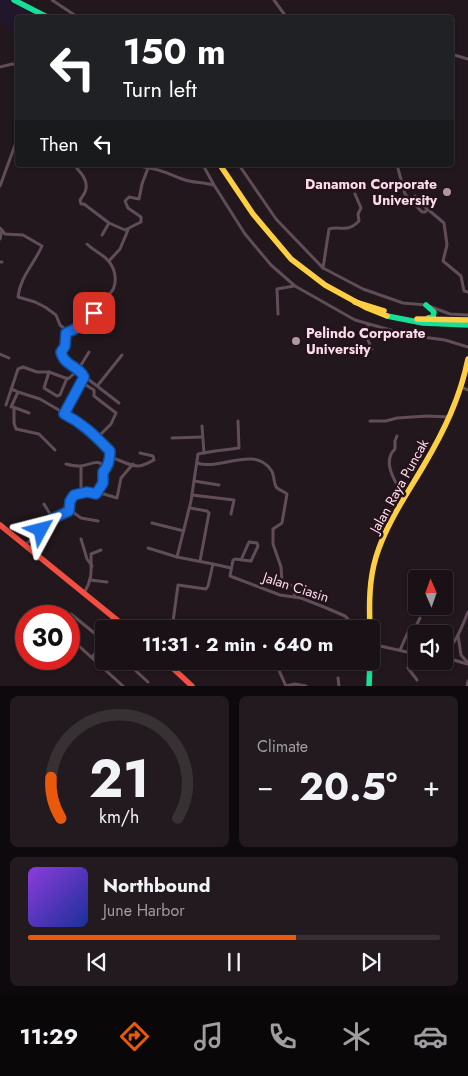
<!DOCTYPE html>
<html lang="en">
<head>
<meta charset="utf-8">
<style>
  :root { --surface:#191115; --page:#221a1e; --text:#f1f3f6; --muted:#9f9da0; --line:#373134; --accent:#ea580c }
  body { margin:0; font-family:Jost,sans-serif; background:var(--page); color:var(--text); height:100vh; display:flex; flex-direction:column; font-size:19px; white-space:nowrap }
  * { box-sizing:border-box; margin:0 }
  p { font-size:16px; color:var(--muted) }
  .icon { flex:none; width:28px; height:28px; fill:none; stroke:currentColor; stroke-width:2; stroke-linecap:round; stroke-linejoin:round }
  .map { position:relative; height:686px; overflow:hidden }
  .drawer { display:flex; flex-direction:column; gap:10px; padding:10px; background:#0e090c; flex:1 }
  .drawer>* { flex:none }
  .top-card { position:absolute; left:15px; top:15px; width:439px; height:152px; border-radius:5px; box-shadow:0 1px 4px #0004,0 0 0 1px var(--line); background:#202124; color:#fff; overflow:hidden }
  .needle { width:32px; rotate:358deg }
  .controls { position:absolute; left:408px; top:570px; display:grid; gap:10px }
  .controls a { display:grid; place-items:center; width:45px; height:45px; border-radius:5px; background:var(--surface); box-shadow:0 1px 4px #0004,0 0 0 1px var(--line); font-size:25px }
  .speed { position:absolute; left:15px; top:605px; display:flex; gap:10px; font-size:25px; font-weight:700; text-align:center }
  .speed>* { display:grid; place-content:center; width:65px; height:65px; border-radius:50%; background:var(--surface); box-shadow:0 1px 4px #0004,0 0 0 1px var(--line); line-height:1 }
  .speed .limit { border:8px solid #d22; background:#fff; color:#111 }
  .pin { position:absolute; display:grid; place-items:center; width:42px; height:42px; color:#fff; margin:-21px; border-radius:10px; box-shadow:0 2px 8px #0006 }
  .me { position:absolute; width:55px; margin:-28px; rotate:52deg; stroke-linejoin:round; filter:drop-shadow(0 0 4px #0008) }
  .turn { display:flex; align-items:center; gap:18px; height:105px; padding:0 25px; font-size:22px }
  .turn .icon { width:65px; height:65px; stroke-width:2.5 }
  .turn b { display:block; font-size:35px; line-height:42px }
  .then { display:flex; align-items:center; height:48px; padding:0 25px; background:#0003; gap:10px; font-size:19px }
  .big { font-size:38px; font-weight:700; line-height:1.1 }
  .drawer .card { flex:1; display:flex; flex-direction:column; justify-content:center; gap:8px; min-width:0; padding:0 18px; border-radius:8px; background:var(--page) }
  .drawer .dial { align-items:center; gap:0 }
  .dial svg { height:130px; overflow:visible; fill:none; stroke:var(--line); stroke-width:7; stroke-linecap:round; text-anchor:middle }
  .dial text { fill:var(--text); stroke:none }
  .song { display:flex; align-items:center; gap:15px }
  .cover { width:60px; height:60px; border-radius:8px; background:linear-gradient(135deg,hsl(270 70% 55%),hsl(230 70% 35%)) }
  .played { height:5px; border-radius:2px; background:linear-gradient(90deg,var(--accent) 65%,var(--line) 65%) }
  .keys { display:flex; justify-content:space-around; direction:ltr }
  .heat { display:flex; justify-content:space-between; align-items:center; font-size:28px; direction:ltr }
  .drawer .tiles { flex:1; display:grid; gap:10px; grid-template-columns:1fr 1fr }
  .card:last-child { grid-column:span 2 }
  .trip { position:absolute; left:95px; top:620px; width:285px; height:50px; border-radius:5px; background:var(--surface); box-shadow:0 1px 4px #0004,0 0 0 1px var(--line); font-weight:700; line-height:50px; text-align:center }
  .dock { display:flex; height:80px; justify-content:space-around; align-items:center; background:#0a0708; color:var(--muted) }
  .dock .icon { width:35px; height:35px }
  .dock .selected { color:var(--accent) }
  .dock b { font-size:22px; color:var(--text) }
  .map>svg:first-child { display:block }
</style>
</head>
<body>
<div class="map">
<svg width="468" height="686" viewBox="0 0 468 686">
  <rect width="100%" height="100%" fill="#21171c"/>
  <path fill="#20172c" d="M0 0H14L49 17 18 18 17 41 5 23 0 22V13L2 12 0 10Z"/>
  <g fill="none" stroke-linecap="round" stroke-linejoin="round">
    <g stroke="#604d58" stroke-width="3">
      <path d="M52 0 79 18"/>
      <path d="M274 0 287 18"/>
      <path d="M451 54 468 59"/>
      <path d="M0 67 12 64 18 65"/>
      <path d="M75 165C77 170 80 171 83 176 89 186 86 192 80 200L81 204H84L109 223 125 230 141 222V217L128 208 125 201 129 197 139 199 142 184 148 168C161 169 171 175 182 179 192 183 203 182 213 185"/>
      <path d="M136 165 148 168"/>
      <path d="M203 165 214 185 245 234 271 265 295 286 355 320 408 335 445 340 468 347"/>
      <path d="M239 165 276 219 323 268 363 289 403 303 426 305 450 314 468 315"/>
      <path d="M397 165 405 194 422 212H425L428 209"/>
      <path d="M0 186 18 137"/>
      <path d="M415 196 418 201 444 223 447 245 443 261 461 276 464 291 468 292"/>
      <path d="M0 228 5 234 23 235 42 246C34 264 20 277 18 297L35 302 45 307 56 315 60 325 66 330 65 346 61 352C64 366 77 367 84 376L64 414"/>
      <path d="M102 235 109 223"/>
      <path d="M0 239 2 230"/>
      <path d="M109 261 120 249 128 230"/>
      <path d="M0 262H2"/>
      <path d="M323 268 329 229C340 225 346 234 359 221L358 214 361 208 355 194"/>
      <path d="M278 314 277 289 294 286"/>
      <path d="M91 316 108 328"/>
      <path d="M368 324 367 338 372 349"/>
      <path d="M66 333C83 328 93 312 104 299 107 296 113 292 114 287 116 281 115 273 113 268 107 255 96 253 87 244"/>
      <path d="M0 354 9 358"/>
      <path d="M49 372 44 388 57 396 60 395 67 378"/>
      <path d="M84 376 119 403"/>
      <path d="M81 382 94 390V396L116 413 111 424 97 438"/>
      <path d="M98 385 122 355"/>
      <path d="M461 387 468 390"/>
      <path d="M11 389 16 391"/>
      <path d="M6 405 18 369 23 367 37 372H49L68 379 78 370 89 352"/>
      <path d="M11 407 18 392 40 399 81 423 110 451V457C118 459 129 466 138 466 143 466 150 462 154 460L153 456 140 453"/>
      <path d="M13 407 29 413"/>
      <path d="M14 408V423L16 429 39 434 55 450"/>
      <path d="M370 421H386L397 418 427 416 449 417"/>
      <path d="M202 426 204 453"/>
      <path d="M397 436 395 441V449C381 462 396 483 404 497"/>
      <path d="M172 438 202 437"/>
      <path d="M197 463C220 471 254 445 271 470 275 475 273 484 277 488 281 491 284 491 287 494L282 523 273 529V544L281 567 282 582 293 586 295 597"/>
      <path d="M66 464C70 465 74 466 79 466 90 466 97 457 106 468"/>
      <path d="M81 466V493"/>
      <path d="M194 481 219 485"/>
      <path d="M96 494H104L117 498 121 478 133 464"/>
      <path d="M192 495 234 500 231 514"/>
      <path d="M44 504 53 519"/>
      <path d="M190 508 207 511 209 513 200 561"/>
      <path d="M70 510 81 518 98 521"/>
      <path d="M152 523 184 531"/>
      <path d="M81 539 87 559 92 566"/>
      <path d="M25 545 53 519 69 511 70 501 74 495 87 492 96 494 103 483 102 473 106 468 110 457"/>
      <path d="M148 548 177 557"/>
      <path d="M241 560 249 542 257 543 258 546 251 561 235 559 233 560 230 576 280 595 301 598 324 607 345 616 358 629"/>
      <path d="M213 564 177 557 191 501 198 454C211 451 225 450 239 448L238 421"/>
      <path d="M90 580 107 582"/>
      <path d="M84 593C93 579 91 569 91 554L101 550"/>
      <path d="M71 614 104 641"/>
      <path d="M114 629 119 622"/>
      <path d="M172 629 178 585 206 589 208 586 213 564 231 568"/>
      <path d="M458 635 461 655 468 663"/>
      <path d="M69 637 123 686"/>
      <path d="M371 644 416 654"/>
      <path d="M400 650 408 632 416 626 420 618"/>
      <path d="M412 654 408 668 417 680"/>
      <path d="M444 654C456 643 462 627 468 612"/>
      <path d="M92 657 104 643"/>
      <path d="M444 657 467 664"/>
      <path d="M125 661 148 682"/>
      <path d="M255 661 266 668 276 664"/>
      <path d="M277 661V666L286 686"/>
      <path d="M338 678 339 686"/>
      <path d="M286 686 295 684 306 686"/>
      <path d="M467 686 468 681"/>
    </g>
    <g stroke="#16e098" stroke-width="5.5">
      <path d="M14 0 49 18"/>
      <path d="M426 305 434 312 433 317 428 318"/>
      <path d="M387 316 423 323 468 325"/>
      <path d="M369 686 370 661"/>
    </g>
    <g stroke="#ffcf43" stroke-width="5.5">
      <path d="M220 165 253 214 291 259 325 285 367 308 387 316"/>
      <path d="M355 302 384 311"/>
      <path d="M417 319 468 320"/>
      <path d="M370 629C369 604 369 580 376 557 386 524 407 494 424 465 444 431 460 398 468 359"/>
    </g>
    <g stroke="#f24e42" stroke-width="5.5">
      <path d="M0 525 128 629"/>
      <path d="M165 661 192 686"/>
    </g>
  </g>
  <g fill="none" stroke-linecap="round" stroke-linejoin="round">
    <defs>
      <path id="route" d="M41 530 52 519 69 511 70 501 74 495 87 492 96 494 103 483V472C108 467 110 459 110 451 95 436 84 424 64 414L84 377C79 366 64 366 61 352L65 346 66 333 75 329 94 313"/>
    </defs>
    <use href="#route" stroke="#114b97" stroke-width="12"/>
    <use href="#route" stroke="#1a73e8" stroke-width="9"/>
  </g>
  <g fill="#ae97a2" stroke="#25131b" stroke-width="2">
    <circle cx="447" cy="192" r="5"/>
    <circle cx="296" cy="341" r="5"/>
  </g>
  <g text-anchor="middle" stroke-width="5" stroke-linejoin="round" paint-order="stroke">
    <g font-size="14" font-weight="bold" fill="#fadcea" stroke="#25131b" text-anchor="end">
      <text x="437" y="189">Danamon Corporate<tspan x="437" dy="16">University</tspan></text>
      <text x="306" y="338" text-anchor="start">Pelindo Corporate<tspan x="306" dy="16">University</tspan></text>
    </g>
    <g font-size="14" fill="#fadcea" stroke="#25131b">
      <text transform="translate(399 486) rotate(-61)" y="5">Jalan Raya Puncak</text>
      <text transform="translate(296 587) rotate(18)" y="5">Jalan Ciasin</text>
    </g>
  </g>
</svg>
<div class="controls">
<a><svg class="needle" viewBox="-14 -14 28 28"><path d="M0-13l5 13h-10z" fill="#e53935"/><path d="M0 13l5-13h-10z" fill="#9f9da0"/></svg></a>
<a><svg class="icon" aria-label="sound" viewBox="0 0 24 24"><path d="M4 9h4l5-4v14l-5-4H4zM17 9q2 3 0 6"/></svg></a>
</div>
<div class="speed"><div class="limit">30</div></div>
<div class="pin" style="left:94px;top:313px;background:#d93025"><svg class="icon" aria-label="arrive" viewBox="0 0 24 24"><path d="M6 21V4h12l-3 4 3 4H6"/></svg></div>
<svg class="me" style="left:41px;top:530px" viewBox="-20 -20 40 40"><path d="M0-17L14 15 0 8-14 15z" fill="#1a73e8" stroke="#fff" stroke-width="4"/></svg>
<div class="trip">11:31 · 2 min · 640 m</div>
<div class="top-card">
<div class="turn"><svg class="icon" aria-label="left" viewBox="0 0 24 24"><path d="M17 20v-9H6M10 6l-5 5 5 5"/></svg><div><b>150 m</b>Turn left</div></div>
<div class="then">Then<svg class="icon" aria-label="left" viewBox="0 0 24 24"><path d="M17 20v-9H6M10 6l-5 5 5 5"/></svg></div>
</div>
</div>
<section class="drawer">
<div class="tiles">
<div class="card dial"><svg viewBox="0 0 100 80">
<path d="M14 69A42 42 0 1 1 86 69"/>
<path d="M14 69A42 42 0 0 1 8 44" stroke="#ea580c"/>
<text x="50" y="56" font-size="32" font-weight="700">21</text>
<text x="50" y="72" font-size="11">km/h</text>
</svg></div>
<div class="card"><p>Climate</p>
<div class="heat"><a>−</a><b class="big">20.5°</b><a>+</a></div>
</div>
<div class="card">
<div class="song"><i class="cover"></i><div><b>Northbound</b><p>June Harbor</p></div></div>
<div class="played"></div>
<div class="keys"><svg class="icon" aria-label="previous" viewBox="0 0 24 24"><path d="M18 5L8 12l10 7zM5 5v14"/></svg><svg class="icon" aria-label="pause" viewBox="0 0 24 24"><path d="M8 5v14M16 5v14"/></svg><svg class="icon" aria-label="next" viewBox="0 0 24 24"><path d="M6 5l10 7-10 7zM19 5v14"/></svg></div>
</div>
</div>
</section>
<nav class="dock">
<b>11:29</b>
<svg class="icon selected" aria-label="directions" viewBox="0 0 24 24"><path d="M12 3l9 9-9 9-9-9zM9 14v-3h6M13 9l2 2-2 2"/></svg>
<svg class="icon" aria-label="music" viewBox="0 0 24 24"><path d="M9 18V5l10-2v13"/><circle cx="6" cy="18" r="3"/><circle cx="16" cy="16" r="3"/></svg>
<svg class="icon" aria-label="phone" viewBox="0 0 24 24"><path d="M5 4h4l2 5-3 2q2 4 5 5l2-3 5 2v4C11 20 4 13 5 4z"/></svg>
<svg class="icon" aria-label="climate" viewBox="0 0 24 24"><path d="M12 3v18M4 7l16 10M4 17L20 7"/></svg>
<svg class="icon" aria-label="car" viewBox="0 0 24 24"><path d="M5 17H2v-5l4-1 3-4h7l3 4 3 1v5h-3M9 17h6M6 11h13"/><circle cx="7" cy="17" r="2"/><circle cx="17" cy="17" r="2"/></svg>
</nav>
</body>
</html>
